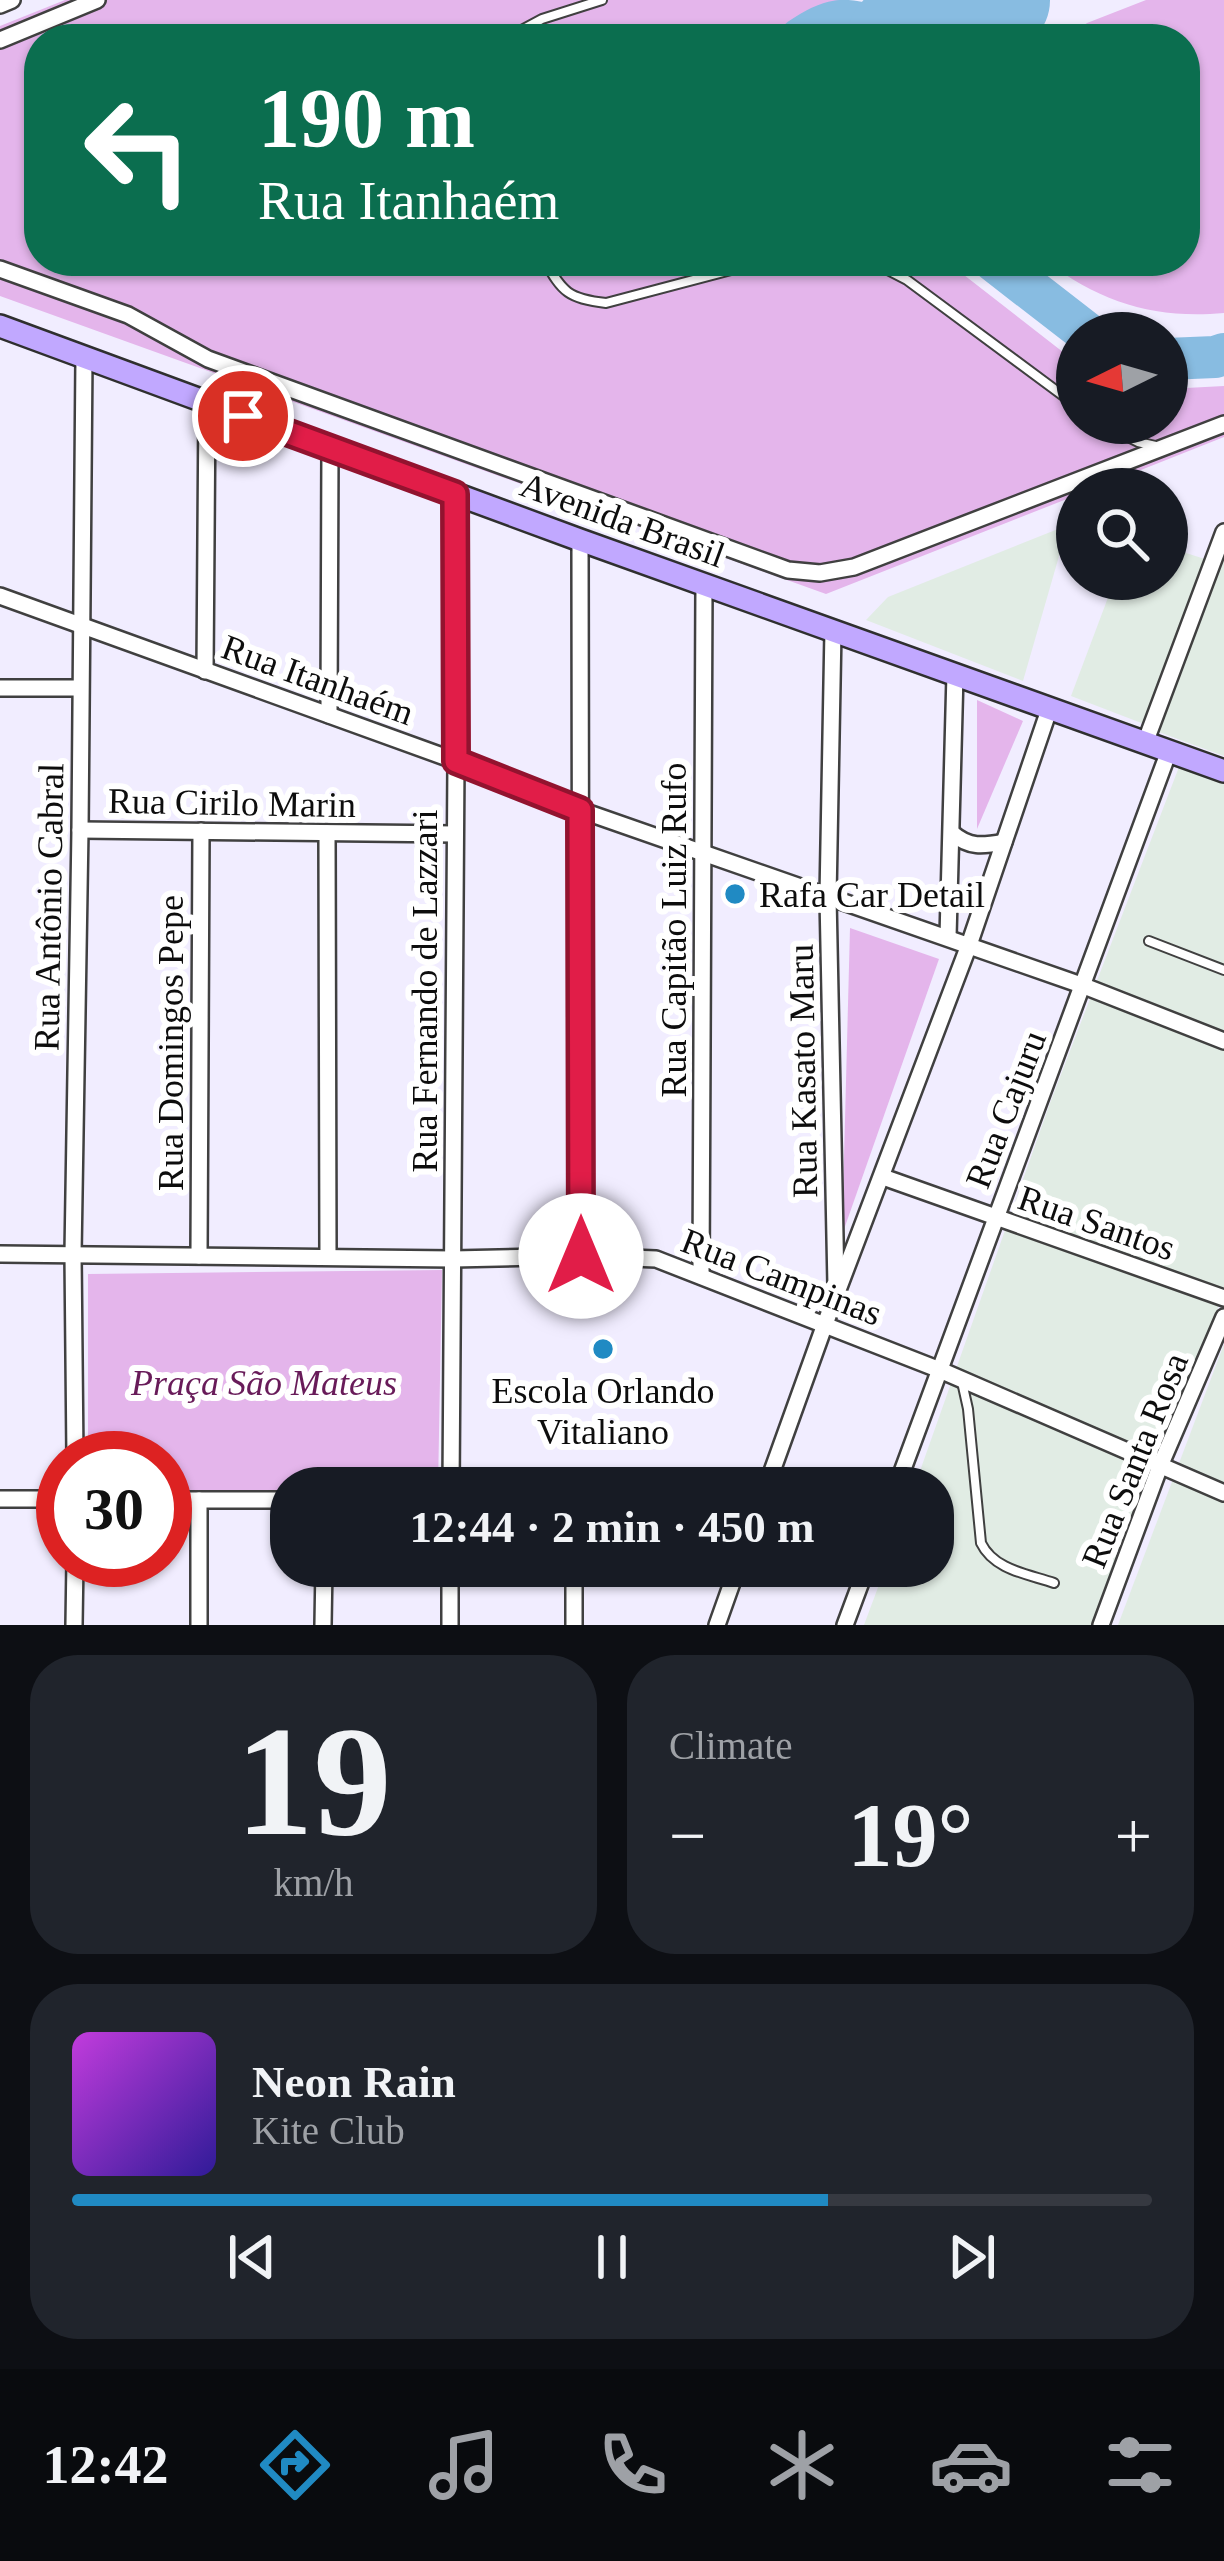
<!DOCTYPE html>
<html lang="en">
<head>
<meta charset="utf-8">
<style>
  :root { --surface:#171b24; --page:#20242c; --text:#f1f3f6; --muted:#9ea1a6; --line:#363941; --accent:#208ac3 }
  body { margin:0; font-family:"Times New Roman",serif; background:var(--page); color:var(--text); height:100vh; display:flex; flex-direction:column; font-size:45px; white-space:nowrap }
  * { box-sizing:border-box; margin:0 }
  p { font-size:39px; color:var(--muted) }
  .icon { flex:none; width:66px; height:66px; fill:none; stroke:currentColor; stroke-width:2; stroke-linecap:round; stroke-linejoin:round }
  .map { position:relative; height:1625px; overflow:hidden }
  .panel { display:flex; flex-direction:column; gap:30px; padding:30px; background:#0d0f14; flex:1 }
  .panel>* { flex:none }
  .hud { position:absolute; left:24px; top:24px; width:1176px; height:252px; border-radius:48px; box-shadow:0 3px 9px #0004; background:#0b6e4f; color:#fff; overflow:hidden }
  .needle { width:78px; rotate:265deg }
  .tools { position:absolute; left:1056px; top:312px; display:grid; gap:24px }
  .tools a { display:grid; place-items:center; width:132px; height:132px; border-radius:50%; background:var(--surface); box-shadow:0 3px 9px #0004; font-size:60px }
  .speed { position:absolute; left:36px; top:1431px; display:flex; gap:24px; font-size:60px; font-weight:700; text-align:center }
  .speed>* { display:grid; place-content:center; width:156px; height:156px; border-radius:50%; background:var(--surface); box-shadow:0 3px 9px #0004; line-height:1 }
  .speed .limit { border:18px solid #d22; background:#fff; color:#111 }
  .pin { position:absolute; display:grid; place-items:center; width:102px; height:102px; color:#fff; margin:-51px; border:6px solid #fff; border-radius:50%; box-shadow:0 3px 12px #0007 }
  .me { position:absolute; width:132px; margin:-66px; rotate:0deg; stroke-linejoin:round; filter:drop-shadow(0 0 9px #0008) }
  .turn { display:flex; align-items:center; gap:42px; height:252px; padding:0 36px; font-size:54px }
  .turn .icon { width:156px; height:156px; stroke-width:2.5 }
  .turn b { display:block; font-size:84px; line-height:102px }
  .big { font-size:90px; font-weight:700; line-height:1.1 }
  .panel .tile { flex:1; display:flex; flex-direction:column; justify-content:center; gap:18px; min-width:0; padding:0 42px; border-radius:48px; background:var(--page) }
  .panel .dial { align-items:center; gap:0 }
  .dial b { font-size:156px; line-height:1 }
  .song { display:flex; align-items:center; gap:36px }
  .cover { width:144px; height:144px; border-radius:18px; background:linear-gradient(135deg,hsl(290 70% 55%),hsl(250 70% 35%)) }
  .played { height:12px; border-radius:6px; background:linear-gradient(90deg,var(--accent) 70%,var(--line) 70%) }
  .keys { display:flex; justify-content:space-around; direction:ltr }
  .heat { display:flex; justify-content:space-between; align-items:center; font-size:66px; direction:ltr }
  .panel .tiles { flex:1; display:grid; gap:30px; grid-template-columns:1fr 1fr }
  .tile:last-child { grid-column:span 2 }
  .trip { position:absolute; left:270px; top:1467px; width:684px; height:120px; border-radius:48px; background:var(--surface); box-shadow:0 3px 9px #0004; font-weight:700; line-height:120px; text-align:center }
  .dock { display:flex; height:192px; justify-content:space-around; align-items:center; background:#090b0e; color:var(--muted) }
  .dock .icon { width:84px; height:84px }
  .dock .selected { color:var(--accent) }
  .dock b { font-size:54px; color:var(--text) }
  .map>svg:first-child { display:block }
</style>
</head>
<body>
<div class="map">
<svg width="1224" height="1625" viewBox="0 0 1224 1625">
  <rect width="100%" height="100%" fill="#f1edff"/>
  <g fill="#e1ece4">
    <path d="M1068 525 1023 681 866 620 888 597Z"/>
    <path d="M1167 547 1208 560 1144 724 1071 696 1115 579H1167Z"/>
    <path d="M1224 550V756L1156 731Z"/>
    <path d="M1179 767 1224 783V1293L1161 1448 1096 1625H864L886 1566H933V1488H914L1050 1103Z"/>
    <path d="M1224 1344V1625H1118Z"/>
  </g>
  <g fill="#e4b5eb">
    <path d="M65 0H850L755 39H39V261H946L1077 363V423H1167V389L1224 386V437L1093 489H1077V495L826 594 0 296V26Z"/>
    <path d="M1146 0H1224V313C1154 319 1102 303 1046 261H1185V39H1068L1087 23Z"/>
    <path d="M977 700 1023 721 977 829Z"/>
    <path d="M850 928 939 959 842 1235Z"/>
    <path d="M442 1270 438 1488H291V1491L165 1490V1458H88V1274Z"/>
  </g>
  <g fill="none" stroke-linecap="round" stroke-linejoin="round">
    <g stroke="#88bce1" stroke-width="42">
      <path d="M800 39C841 10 849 23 893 29 906 31 919 28 932 26"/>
      <path d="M990 39 1023 0"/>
      <path d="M994 261 1087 333"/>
      <path d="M1167 359 1215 357 1224 354"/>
    </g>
    <path stroke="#88bce1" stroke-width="108" d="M901 39 996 0"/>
    <defs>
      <g id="lane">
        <path d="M505 39 542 19 602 0"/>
        <path d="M545 261C562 292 569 299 606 303L765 261"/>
        <path d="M863 261 876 264 907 280 1077 406"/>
        <path d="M1100 423 1138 442 1160 447"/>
        <path d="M1149 941 1224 970"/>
        <path d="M962 1382 968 1409 981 1543C994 1570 1028 1574 1054 1583"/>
      </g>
      <g id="street">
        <path d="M0 5 12 0"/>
        <path d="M0 40 97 0"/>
        <path d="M0 269 128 315 208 359 788 570 820 573 854 567 1224 424"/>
        <path d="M580 540 581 1256"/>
        <path d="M0 596 456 761 580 810 1084 986 1224 1041"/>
        <path d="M833 630 828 897 836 1286"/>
        <path d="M205 671 207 402"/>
        <path d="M0 688H80"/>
        <path d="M329 715 330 447"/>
        <path d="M1145 743 1224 532"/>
        <path d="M80 830 455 834"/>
        <path d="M327 833 328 1257"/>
        <path d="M952 833C969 848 983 846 1004 842"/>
        <path d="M948 937 955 674"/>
        <path d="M883 1177 1224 1298"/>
        <path d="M0 1254 453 1259 581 1256 656 1259 940 1370 1224 1493"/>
        <path d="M199 1256 201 831"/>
        <path d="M701 1276 704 584"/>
        <path d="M75 1458 73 1254 80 830 84 357"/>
        <path d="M451 1488 456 761 455 493"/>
        <path d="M766 1488 825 1324 969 945 1049 710"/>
        <path d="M896 1488 1169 751"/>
        <path d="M0 1499H63"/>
        <path d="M165 1500H291"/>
        <path d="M199 1500V1625"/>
        <path d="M74 1625 75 1560"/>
        <path d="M323 1625 324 1566"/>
        <path d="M450 1625V1566"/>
        <path d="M574 1625V1566"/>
        <path d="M717 1625 738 1566"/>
        <path d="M845 1625 867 1566"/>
        <path d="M1101 1625 1160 1466 1224 1317"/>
      </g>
      <path id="secondary" d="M0 326 580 540 1224 771"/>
    </defs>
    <use href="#lane" stroke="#404040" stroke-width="12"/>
    <use href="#street" stroke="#404040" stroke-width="20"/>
    <use href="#secondary" stroke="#2f2f2f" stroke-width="26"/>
    <use href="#lane" stroke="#fff" stroke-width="8"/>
    <use href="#street" stroke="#fff" stroke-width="15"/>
    <use href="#secondary" stroke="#c1a8ff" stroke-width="21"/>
  </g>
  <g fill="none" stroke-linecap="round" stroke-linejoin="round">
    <defs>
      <path id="route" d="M243 416 455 494 456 761 580 810 581 1256"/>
    </defs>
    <use href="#route" stroke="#92132f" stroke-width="30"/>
    <use href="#route" stroke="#e11d48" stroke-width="21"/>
  </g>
  <g fill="#208ac3" stroke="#fff" stroke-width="4.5">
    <circle cx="735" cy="894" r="12"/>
    <circle cx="603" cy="1349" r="12"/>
  </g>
  <g text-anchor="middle" stroke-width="12" stroke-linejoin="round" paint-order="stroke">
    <g font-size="36" fill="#0d0d0d" stroke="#fff">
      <text transform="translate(623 519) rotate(20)" y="13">Avenida Brasil</text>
      <text transform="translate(318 679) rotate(20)" y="13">Rua Itanhaém</text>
      <text transform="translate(232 802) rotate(1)" y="13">Rua Cirilo Marin</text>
      <text transform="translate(48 907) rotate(-89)" y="13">Rua Antônio Cabral</text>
      <text transform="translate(673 930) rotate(-90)" y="13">Rua Capitão Luiz Rufo</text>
      <text transform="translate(424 991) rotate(-90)" y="13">Rua Fernando de Lazzari</text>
      <text transform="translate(170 1043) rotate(-90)" y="13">Rua Domingos Pepe</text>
      <text transform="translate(802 1071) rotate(-91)" y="13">Rua Kasato Maru</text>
      <text transform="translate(1005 1109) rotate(-69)" y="13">Rua Cajuru</text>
      <text transform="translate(1097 1222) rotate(19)" y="13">Rua Santos</text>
      <text transform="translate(782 1276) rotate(21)" y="13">Rua Campinas</text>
      <text transform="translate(1134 1460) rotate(-68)" y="13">Rua Santa Rosa</text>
    </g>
    <g font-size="36" fill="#0d0d0d" stroke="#fff" text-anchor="start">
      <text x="759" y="907">Rafa Car Detail</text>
      <text x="603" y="1403" text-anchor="middle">Escola Orlando<tspan x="603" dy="41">Vitaliano</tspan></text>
    </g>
    <g font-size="36" font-style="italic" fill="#681b59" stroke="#fff">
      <text x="264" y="1395">Praça São Mateus</text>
    </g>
  </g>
</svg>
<div class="tools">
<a><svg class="needle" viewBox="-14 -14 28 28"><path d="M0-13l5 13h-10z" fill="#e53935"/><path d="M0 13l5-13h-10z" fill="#9ea1a6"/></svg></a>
<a><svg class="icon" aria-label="search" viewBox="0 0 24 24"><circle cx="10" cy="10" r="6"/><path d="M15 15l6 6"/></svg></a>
</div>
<div class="speed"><div class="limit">30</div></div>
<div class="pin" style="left:243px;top:416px;background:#d93025"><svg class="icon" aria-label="arrive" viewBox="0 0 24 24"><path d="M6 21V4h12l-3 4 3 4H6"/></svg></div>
<svg class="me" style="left:581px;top:1256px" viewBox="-20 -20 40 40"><circle r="19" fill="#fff"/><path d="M0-13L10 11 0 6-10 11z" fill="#e11d48"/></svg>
<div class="trip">12:44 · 2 min · 450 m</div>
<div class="hud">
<div class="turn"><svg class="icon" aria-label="left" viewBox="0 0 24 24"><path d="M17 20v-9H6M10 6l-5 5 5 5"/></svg><div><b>190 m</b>Rua Itanhaém</div></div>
</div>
</div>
<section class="panel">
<div class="tiles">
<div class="tile dial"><b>19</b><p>km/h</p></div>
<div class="tile"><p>Climate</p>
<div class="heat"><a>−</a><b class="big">19°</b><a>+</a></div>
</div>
<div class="tile">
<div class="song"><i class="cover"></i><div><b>Neon Rain</b><p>Kite Club</p></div></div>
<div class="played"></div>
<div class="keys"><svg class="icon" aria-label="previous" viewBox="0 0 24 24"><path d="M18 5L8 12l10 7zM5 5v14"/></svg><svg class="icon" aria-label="pause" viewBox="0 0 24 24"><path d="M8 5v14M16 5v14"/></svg><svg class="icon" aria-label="next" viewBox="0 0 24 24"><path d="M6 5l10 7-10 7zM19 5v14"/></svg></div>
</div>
</div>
</section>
<nav class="dock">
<b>12:42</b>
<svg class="icon selected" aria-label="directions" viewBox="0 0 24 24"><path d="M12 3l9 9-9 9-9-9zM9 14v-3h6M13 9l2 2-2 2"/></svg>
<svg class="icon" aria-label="music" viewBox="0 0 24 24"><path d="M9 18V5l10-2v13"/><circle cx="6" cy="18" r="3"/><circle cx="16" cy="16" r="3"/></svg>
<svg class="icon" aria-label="phone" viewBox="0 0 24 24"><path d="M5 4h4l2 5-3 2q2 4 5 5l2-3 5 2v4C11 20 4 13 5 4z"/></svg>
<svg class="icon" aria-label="climate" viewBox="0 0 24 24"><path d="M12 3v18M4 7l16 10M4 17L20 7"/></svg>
<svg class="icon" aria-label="car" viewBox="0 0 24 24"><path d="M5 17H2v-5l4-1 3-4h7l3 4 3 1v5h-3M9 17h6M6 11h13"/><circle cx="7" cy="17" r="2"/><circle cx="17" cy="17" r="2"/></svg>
<svg class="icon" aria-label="filters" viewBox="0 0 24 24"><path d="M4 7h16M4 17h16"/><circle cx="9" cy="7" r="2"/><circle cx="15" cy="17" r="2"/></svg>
</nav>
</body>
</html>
